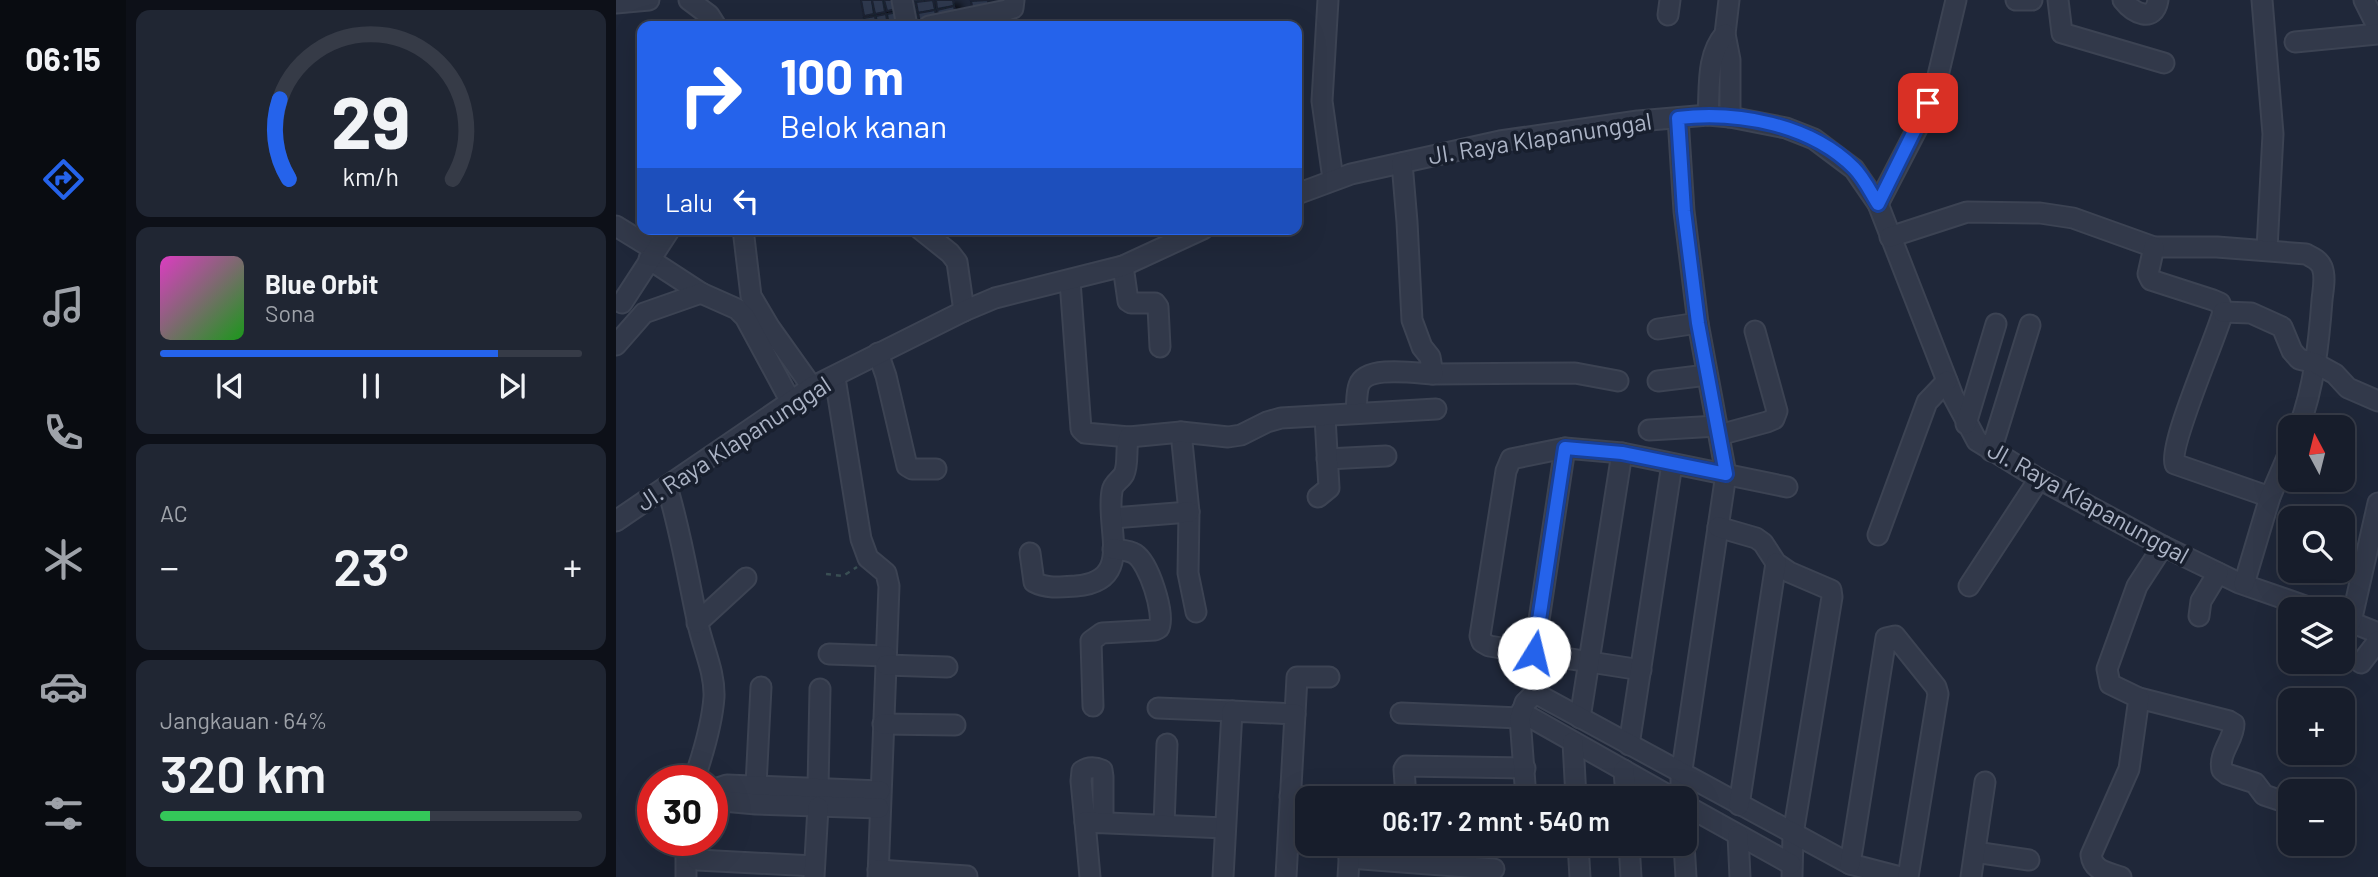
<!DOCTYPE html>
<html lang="id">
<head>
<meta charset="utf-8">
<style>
  :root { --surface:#171d2b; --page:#202633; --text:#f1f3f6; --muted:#9ea2a9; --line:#363b47; --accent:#2563eb }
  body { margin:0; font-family:Barlow,sans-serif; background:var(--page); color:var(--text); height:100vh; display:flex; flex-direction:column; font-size:26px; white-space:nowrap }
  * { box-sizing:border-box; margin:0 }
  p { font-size:23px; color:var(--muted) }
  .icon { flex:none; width:38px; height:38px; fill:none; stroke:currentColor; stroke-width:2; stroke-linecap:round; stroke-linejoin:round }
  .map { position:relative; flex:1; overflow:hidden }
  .details { display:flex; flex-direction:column; gap:10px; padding:10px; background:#0d1018; width:490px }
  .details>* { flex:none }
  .banner { position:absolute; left:21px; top:21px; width:665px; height:214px; border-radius:14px; box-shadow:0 7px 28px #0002,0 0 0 2px var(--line); background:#2563eb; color:#fff; overflow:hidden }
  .needle { width:46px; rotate:353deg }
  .buttons { position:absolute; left:1662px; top:415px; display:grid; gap:14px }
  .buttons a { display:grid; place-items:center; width:77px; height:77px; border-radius:14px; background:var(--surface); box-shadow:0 7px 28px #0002,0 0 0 2px var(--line); font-size:35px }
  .speed { position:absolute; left:21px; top:765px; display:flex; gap:14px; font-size:35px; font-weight:700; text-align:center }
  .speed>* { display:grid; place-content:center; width:91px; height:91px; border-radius:50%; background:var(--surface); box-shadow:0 7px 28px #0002,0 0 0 2px var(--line); line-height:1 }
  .speed .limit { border:10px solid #d22; background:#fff; color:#111 }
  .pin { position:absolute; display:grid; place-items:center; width:60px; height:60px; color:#fff; margin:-30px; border-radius:14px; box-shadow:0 4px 10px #0006 }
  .me { position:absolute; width:77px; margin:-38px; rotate:9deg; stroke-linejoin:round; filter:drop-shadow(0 0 5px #0008) }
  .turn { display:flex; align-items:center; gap:24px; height:147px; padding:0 28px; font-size:32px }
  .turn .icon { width:91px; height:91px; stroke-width:2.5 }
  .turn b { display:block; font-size:49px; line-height:60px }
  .then { display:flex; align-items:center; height:66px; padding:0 28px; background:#0003; gap:14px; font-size:26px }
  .big { font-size:52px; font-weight:600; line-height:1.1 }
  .details .tile { flex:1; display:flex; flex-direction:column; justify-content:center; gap:10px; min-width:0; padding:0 24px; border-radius:14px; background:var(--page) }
  .details .dial { align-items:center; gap:0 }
  .dial svg { height:182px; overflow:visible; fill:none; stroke:var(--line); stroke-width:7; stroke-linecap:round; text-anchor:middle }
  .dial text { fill:var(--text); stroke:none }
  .song { display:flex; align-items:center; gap:21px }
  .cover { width:84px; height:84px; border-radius:10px; background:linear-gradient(135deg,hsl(310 70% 55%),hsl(120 70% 35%)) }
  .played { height:7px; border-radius:4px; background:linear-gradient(90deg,var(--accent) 80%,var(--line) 80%) }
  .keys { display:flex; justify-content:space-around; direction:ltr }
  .heat { display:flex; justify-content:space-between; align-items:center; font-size:38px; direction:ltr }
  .charge { height:10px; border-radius:5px; background:linear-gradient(90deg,#34c759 64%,var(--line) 0) }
  .trip { position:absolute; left:679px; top:786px; width:402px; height:70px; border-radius:14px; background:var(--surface); box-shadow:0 7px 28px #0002,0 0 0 2px var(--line); font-weight:600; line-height:70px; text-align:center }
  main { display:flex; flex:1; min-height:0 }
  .menu { display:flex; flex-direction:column; width:126px; justify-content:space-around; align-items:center; background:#090c11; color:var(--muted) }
  .menu .icon { width:49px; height:49px }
  .menu .current { color:var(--accent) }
  .menu b { font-size:32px; color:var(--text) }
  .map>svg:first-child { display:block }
</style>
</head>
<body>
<main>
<nav class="menu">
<b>06:15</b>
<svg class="icon current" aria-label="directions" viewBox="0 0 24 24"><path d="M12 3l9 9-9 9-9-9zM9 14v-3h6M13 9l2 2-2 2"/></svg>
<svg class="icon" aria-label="music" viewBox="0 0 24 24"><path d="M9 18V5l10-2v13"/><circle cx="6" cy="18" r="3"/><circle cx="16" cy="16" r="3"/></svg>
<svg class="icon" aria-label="phone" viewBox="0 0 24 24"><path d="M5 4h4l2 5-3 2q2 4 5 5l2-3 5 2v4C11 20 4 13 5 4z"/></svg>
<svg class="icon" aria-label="climate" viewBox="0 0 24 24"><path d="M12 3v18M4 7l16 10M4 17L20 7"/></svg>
<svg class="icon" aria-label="car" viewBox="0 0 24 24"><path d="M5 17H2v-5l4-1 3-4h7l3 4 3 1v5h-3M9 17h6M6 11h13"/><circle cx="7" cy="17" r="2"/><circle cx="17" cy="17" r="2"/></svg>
<svg class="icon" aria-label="filters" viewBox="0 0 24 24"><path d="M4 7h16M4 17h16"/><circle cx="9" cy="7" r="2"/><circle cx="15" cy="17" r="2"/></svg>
</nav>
<section class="details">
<div class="tile dial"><svg viewBox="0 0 100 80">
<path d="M14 69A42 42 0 1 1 86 69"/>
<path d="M14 69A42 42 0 0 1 10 34" stroke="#2563eb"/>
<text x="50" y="56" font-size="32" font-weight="700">29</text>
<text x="50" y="72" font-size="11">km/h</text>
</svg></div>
<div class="tile">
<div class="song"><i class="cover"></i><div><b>Blue Orbit</b><p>Sona</p></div></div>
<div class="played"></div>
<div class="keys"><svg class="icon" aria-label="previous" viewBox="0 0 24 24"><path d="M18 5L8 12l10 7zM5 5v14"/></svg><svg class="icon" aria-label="pause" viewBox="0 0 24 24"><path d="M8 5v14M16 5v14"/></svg><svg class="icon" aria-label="next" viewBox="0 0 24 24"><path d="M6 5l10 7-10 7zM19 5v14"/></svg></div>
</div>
<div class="tile"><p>AC</p>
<div class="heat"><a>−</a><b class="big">23°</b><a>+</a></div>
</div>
<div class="tile"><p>Jangkauan · 64%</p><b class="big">320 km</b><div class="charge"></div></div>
</section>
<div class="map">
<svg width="1762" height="877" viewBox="0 0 1762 877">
  <defs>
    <filter id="shadow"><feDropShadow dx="7" dy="4" stdDeviation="3.5" flood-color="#0009"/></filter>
  </defs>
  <rect width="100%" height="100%" fill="#1f2739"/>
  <g fill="#2d384e" stroke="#1a2130" stroke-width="2" filter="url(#shadow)">
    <path d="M245 0H256L258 14 248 16Z"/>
    <path d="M256 0H267L269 12 259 14Z"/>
    <path d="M268 0H279L281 9 271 11Z"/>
    <path d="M317 0 319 10 302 13 300 2Z"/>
    <path d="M320 0H337L338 6 321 9Z"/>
    <path d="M372 0 373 9 357 12 355 1Z"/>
    <path d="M338 6 340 17 323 20 321 10Z"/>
    <path d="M319 10 321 21 304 24 302 13Z"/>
    <path d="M282 12 284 26H273L271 14Z"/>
    <path d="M270 14 272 26H261L260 16Z"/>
    <path d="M259 16 261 26H250L248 18Z"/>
  </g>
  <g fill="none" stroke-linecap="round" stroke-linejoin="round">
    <defs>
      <g id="minor">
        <path d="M73 0 93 15 100 26"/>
        <path d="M286 0 291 26"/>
        <path d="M712 0 706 101 717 179"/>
        <path d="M1113 0 1109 34 1114 60V117"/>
        <path d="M1400 0H1416"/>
        <path d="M1442 0 1446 33 1548 63"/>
        <path d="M1507 0C1517 13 1538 24 1542 0"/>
        <path d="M1646 0 1657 134 1651 249"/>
        <path d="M1748 0 1762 28"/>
        <path d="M0 3 33 0"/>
        <path d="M1052 15 1054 0"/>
        <path d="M313 26 391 10 397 8 398 0"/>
        <path d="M1679 42 1762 34"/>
        <path d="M1092 115C1094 87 1090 56 1109 34"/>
        <path d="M1062 118 1068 211 1082 323 1110 474 1065 776V798"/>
        <path d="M681 194 735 174 884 141 1022 121 1092 115 1114 117 1170 128 1198 139 1238 169 1262 204 1337 396 1361 441 1423 479 1547 546 1623 583 1698 609"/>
        <path d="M1262 204 1304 123 1320 84 1340 0"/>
        <path d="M0 226 39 250"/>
        <path d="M127 229 135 296 154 328 196 387"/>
        <path d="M304 229 334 253 341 262 348 311"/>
        <path d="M1274 237 1351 212 1424 213 1457 218 1538 247H1601L1690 254C1696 257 1703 260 1706 267 1710 277 1707 290 1706 300 1703 342 1698 387 1683 427"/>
        <path d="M1538 247 1532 274 1535 280 1597 300 1604 303 1607 312C1600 338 1552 446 1559 464L1654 497"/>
        <path d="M33 259 85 293"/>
        <path d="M507 266 512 301 515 303H539L542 307 544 347"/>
        <path d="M454 281 465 429 469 433 513 437"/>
        <path d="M6 303 54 229"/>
        <path d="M1607 312 1635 313 1666 327 1676 351 1683 359 1699 363 1719 374 1732 388 1762 401"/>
        <path d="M1042 329 1082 323"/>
        <path d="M0 345 28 313 85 293 121 309 129 317 175 402"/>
        <path d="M262 353 270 376 291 466 296 469H320"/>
        <path d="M817 374 959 373 1002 381"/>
        <path d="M219 378 245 539 252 558 270 573 273 586 262 877"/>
        <path d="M1042 381 1091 375"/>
        <path d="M740 413C741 404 740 393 743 385 750 365 799 373 817 374L814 357 806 347 796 320 791 222 786 163"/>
        <path d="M1350 424 1380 324"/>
        <path d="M1033 430 1101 426"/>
        <path d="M565 432 573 512 572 573 580 612"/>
        <path d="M1103 435 1151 422 1158 419 1161 411 1139 331"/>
        <path d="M1375 451 1414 325"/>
        <path d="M711 459 770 456"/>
        <path d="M51 487C65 532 72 578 82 624 87 648 99 672 98 697 96 725 87 754 78 780"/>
        <path d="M702 497 713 488 709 417"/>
        <path d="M497 518 573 512"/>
        <path d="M0 521 196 387 348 311 379 298 507 266 587 229"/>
        <path d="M1102 527 1140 538 1147 543 1160 563 1173 572 1215 590 1216 597 1177 834 1176 877"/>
        <path d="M1262 535 1311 402 1331 381"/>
        <path d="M414 553 418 582C431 589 446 587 460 586 519 581 489 529 496 491 497 483 505 480 508 474 513 463 509 448 513 437L565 432 612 437 625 435 651 422 665 418 820 409"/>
        <path d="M1628 584 1654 497 1675 448"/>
        <path d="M1353 586 1423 479"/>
        <path d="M1583 616 1585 601 1602 573"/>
        <path d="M1727 619 1762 633"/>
        <path d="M1735 622 1762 503"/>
        <path d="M81 623 130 578"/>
        <path d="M918 653 949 448"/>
        <path d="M213 654 270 656"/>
        <path d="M1745 663 1762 641"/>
        <path d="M270 665 331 667"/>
        <path d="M1025 670 873 646 866 642 864 636 890 471 895 459 949 448 1006 453 1171 487"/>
        <path d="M1523 698 1613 721 1618 724C1618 740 1602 753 1606 770L1611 774 1639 783 1648 795 1675 804"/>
        <path d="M477 706 475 641 486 633 539 630 543 628C549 613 533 563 519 554 513 550 504 550 497 549"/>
        <path d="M542 708 616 711"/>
        <path d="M905 712 1057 798"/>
        <path d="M785 713 904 718"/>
        <path d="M679 714 681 677H713"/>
        <path d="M964 718 1006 453"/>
        <path d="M267 724 339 725"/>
        <path d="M957 742 960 798"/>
        <path d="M1013 745 1056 464"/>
        <path d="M1008 770 1010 798"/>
        <path d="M140 785 145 687"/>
        <path d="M202 787 204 689"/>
        <path d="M96 790 111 785 264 791"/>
        <path d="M674 796 718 798"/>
        <path d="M790 798 788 769 790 766 909 768"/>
        <path d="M910 798 904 718 909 703 919 693 1234 864 1284 877"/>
        <path d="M96 800 140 804 263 808"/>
        <path d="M1069 805 1175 864"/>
        <path d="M1123 805 1160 563"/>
        <path d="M469 822 465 781 466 771C472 767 479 767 486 770L487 777V822"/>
        <path d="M548 825 551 744"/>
        <path d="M1122 835 1124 877"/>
        <path d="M70 840V877"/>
        <path d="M962 844 964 877"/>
        <path d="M1013 844 1015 877"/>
        <path d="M1068 844 1070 877"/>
        <path d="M1359 852 1413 860"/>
        <path d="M733 858 878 869"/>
        <path d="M81 860 198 866"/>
        <path d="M1234 864 1270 638 1279 636 1320 687 1322 694 1292 877"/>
        <path d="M262 870 351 876"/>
        <path d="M198 877 202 807"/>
        <path d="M474 877 469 822 609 828"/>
        <path d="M607 877 616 711 679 714 670 877"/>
        <path d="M732 877 734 844"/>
        <path d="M1355 877 1369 782"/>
        <path d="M1505 877C1491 872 1477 871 1475 855L1513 769 1523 698 1494 684 1491 669 1521 586 1547 546"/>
      </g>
    </defs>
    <use href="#minor" stroke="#3c4353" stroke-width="23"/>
    <path stroke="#394e53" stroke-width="2.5" stroke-dasharray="5 5" stroke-linecap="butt" d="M210 574 227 576 241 567"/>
    <use href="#minor" stroke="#32394a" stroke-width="19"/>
  </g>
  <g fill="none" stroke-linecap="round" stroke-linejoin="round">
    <defs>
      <path id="route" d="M918 653 949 448 1006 453 1110 474 1082 323 1068 211 1062 118C1121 111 1194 124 1238 168 1248 178 1255 193 1262 204L1312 103"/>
    </defs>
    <use href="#route" stroke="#184099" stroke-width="18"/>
    <use href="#route" stroke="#2563eb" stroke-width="12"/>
  </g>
  <g text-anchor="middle" stroke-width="7" stroke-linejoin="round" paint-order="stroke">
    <g font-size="24" fill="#acb4c6" stroke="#181f2e">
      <text transform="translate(924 139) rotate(-9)" y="8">Jl. Raya Klapanunggal</text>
      <text transform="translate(118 444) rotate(-33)" y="8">Jl. Raya Klapanunggal</text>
      <text transform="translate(1472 503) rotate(29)" y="8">Jl. Raya Klapanunggal</text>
    </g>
  </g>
</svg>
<div class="buttons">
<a><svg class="needle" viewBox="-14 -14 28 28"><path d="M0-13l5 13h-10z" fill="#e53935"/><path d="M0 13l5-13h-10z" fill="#9ea2a9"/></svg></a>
<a><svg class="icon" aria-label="search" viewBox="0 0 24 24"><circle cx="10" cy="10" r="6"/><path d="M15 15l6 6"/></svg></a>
<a><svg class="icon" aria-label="layers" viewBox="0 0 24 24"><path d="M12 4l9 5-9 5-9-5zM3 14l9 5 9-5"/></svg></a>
<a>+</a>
<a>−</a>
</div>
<div class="speed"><div class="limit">30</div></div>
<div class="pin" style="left:1312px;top:103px;background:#d93025"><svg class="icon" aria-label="arrive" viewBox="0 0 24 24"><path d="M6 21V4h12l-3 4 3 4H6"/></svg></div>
<svg class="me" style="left:918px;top:653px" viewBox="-20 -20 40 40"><circle r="19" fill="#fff"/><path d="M0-13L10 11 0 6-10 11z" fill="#2563eb"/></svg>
<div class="trip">06:17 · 2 mnt · 540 m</div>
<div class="banner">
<div class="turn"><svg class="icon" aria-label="right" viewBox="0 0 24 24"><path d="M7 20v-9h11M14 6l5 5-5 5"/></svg><div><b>100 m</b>Belok kanan</div></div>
<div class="then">Lalu<svg class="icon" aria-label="left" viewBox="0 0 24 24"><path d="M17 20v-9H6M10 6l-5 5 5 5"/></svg></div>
</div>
</div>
</main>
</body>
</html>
